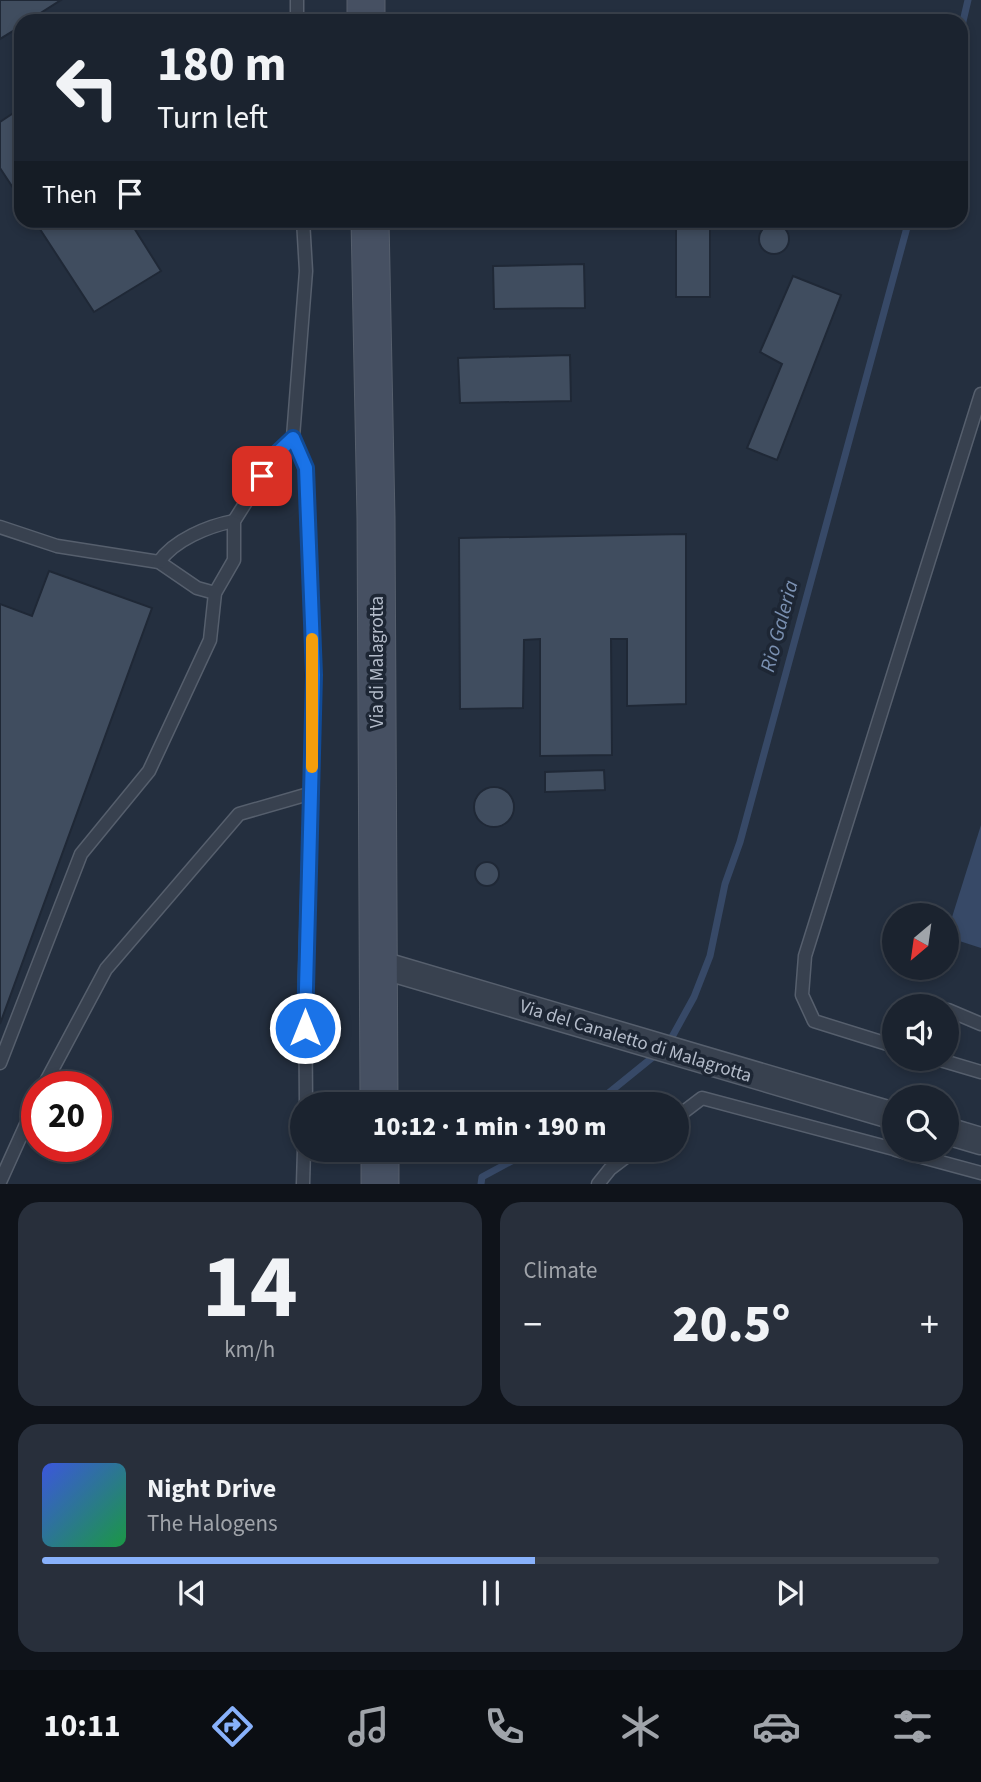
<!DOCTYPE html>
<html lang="en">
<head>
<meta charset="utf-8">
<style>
  :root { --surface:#1b232f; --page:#282f3b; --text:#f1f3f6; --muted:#a0a4aa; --line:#39404b; --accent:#88b1fb }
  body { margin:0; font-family:"Source Sans 3",sans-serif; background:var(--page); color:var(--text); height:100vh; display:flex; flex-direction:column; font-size:26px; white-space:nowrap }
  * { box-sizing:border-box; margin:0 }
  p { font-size:23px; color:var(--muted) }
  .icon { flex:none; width:38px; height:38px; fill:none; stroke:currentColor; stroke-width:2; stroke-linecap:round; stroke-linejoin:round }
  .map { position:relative; height:1184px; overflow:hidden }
  .drawer { display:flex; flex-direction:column; gap:18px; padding:18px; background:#0f131a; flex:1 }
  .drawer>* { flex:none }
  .guide { position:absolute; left:14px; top:14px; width:954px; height:214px; border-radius:21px; box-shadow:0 4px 10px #0003,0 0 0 2px var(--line); background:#1b232f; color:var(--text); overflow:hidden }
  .needle { width:46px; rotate:209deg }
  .fabs { position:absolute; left:882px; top:903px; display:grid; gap:14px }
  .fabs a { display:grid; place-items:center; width:77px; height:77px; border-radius:50%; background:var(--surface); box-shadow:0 4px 10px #0003,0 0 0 2px var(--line); font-size:35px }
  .speed { position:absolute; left:21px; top:1071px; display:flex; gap:14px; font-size:35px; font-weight:700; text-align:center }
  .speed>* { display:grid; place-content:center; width:91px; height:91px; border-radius:50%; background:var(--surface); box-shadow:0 4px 10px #0003,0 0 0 2px var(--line); line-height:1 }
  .speed .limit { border:10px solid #d22; background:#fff; color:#111 }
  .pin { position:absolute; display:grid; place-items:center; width:60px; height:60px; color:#fff; margin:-30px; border-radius:14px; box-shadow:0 4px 10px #0006 }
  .me { position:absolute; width:77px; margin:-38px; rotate:0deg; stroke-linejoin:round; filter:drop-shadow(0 0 5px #0008) }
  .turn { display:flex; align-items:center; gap:24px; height:147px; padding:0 28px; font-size:32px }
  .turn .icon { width:91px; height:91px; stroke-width:2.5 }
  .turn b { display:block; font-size:49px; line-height:60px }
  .then { display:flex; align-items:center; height:66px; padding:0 28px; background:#0003; gap:14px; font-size:26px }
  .big { font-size:52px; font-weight:800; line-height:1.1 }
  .drawer .widget { flex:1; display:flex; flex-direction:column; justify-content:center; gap:10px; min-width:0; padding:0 24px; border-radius:21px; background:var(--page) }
  .drawer .dial { align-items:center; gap:0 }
  .dial b { font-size:91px; line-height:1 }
  .song { display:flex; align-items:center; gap:21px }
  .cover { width:84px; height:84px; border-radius:10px; background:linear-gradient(135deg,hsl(230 70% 55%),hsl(140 70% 35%)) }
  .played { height:7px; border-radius:4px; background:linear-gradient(90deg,var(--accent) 55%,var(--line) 55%) }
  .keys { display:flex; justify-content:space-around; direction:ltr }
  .heat { display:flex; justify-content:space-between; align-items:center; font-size:38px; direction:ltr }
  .drawer .tiles { flex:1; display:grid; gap:18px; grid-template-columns:1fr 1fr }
  .widget:last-child { grid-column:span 2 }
  .trip { position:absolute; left:290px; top:1092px; width:399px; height:70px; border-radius:35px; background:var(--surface); box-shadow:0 4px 10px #0003,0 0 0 2px var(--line); font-weight:800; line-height:70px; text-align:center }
  .dock { display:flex; height:112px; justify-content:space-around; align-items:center; background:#0b0e13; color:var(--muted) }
  .dock .icon { width:49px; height:49px }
  .dock .active { color:var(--accent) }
  .dock b { font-size:32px; color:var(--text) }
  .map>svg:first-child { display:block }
</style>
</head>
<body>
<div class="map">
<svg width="981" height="1184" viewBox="0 0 981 1184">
  <rect width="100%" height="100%" fill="#242f3f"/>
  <path fill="#374967" d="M981 825V948L947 937V933Z"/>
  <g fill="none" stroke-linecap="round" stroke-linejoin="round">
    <g stroke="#374967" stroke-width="7">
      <path d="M961 30 968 0"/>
      <path d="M672 1037 694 997 710 956 725 884 740 842 909 220"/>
      <path d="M595 1104 653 1057"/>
      <path d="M481 1184 482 1177 532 1150"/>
    </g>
  </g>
  <g fill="#404d5f" stroke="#1f2836" stroke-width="2">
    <path d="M0 0H61L28 21H21V26L0 39Z"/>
    <path d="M262 14 292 15V21H262Z"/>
    <path d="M21 108V200L0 168V122Z"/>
    <path d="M34 220H129L161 271 94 312Z"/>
    <circle cx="774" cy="239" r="15"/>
    <rect x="676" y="229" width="34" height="68"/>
    <path d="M584 264 585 308 494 309 493 266Z"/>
    <path d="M793 276 841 295 777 460 747 448 782 364 760 352Z"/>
    <path d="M570 355 571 401 460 403 458 358Z"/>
    <path d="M686 534V704L627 706V639H611L612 755 540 756V639L524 640 523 708 460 709 459 538Z"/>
    <path d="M49 571 152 608 0 1024V604L32 616Z"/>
    <path d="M604 770 605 790 545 792V772Z"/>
    <circle cx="494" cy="807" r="20"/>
    <circle cx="487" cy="874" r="12"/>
  </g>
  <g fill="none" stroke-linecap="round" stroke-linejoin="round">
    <defs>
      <g id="service">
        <path d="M297 0V21"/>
        <path d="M303 220 306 271 293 437 306 468 314 675 305 977 306 1104"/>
        <path d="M0 527 57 546 159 562 197 588 215 593"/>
        <path d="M159 562C174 540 208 526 234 521"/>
        <path d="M948 1010 981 1024"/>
        <path d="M894 1046 814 1021 802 995 805 956 981 394"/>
        <path d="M937 1059 981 1072"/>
        <path d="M0 1063 81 854 149 771 210 640 215 593 234 560V521L277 453 293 437"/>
        <path d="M43 1087 106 969 239 814 312 793"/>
        <path d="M677 1117 702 1098 894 1149"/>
        <path d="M896 1150 981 1173"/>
        <path d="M0 1182 37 1100"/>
        <path d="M303 1184 304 1150"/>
        <path d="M598 1184 610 1169 635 1150"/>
      </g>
      <g id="minor">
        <path d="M378 964 894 1116"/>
        <path d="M947 1131 981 1141"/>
      </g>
      <g id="secondary">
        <path d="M366 0V21"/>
        <path d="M370 220 376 518 379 1104"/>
        <path d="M380 1150V1184"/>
      </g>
    </defs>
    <use href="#service" stroke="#565f6d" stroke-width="15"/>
    <use href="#minor" stroke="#565f6d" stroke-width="29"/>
    <use href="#secondary" stroke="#565f6d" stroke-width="39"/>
    <use href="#service" stroke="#38414f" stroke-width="12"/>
    <use href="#minor" stroke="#38414f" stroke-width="26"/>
    <use href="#secondary" stroke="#465062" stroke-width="37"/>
  </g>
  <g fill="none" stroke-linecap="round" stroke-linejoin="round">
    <defs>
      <path id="route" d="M262 476 277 453 293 438 306 468 314 675 305 1028"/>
    </defs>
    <use href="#route" stroke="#114b97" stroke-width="18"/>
    <use href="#route" stroke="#1a73e8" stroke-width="12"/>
    <path stroke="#f59e0b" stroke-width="12" d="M312 639V767"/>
  </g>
  <g text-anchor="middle" stroke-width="7" stroke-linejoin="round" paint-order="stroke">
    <g font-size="19" fill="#b4bcca" stroke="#1d2634">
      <text transform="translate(376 662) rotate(-90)" y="7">Via di Malagrotta</text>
      <text transform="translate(636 1040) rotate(17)" y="7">Via del Canaletto di Malagrotta</text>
    </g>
    <g font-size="21" font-style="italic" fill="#7b91b2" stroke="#1d2634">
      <text transform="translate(779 626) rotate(-75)" y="7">Rio Galeria</text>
    </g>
  </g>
</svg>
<div class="fabs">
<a><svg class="needle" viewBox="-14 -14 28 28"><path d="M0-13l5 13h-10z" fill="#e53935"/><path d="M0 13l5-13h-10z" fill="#a0a4aa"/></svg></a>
<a><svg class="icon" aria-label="sound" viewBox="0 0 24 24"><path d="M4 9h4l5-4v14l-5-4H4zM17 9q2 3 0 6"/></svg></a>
<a><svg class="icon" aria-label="search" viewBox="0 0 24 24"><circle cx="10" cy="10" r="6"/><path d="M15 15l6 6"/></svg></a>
</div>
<div class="speed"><div class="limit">20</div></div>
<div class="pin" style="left:262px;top:476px;background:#d93025"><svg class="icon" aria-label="arrive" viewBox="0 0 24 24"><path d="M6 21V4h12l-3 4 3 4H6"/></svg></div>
<svg class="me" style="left:305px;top:1028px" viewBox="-20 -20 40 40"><circle r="17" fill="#1a73e8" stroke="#fff" stroke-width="3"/><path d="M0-11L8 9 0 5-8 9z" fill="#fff"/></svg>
<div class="trip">10:12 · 1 min · 190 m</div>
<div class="guide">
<div class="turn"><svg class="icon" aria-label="left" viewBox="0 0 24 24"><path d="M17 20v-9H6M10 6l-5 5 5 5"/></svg><div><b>180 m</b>Turn left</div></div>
<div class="then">Then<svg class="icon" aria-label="arrive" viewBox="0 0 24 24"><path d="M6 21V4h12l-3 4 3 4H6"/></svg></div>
</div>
</div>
<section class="drawer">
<div class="tiles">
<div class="widget dial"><b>14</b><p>km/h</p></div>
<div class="widget"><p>Climate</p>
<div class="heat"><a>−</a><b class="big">20.5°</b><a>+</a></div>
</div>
<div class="widget">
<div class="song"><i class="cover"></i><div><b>Night Drive</b><p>The Halogens</p></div></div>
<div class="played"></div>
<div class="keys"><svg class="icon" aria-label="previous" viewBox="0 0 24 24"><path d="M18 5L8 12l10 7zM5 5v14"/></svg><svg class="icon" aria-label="pause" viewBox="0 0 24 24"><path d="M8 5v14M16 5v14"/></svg><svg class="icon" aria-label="next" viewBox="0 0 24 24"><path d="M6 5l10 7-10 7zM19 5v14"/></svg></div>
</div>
</div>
</section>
<nav class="dock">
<b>10:11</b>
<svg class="icon active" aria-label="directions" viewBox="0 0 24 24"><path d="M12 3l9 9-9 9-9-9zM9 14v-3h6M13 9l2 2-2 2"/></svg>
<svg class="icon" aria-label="music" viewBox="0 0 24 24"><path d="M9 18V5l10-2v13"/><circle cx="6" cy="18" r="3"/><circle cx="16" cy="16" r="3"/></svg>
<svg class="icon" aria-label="phone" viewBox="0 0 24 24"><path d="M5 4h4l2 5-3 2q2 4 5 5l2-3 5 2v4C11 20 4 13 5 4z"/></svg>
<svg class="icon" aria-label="climate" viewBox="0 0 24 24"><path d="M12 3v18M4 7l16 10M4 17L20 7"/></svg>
<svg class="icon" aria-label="car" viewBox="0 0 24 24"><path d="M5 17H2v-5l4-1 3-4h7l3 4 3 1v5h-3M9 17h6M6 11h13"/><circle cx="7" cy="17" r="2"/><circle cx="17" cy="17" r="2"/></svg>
<svg class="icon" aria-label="filters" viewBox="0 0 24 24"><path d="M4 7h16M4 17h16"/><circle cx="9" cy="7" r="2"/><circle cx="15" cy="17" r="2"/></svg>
</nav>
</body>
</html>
